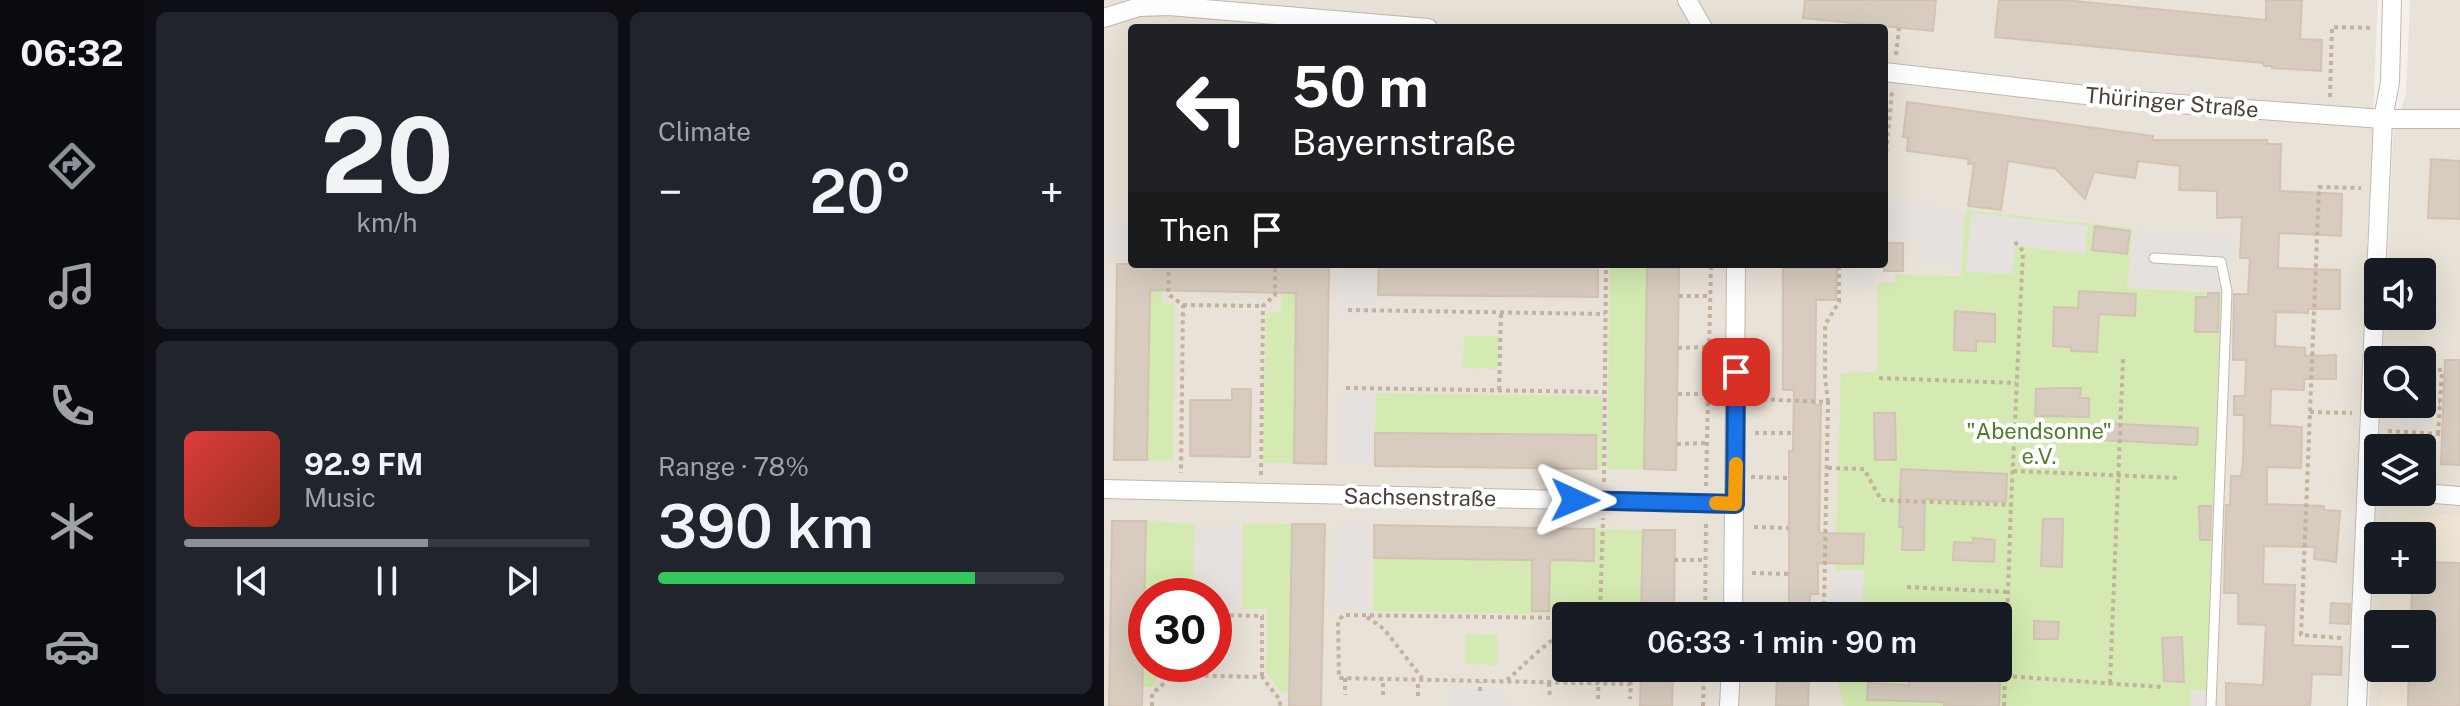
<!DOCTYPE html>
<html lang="en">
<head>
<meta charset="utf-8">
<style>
  :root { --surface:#171b24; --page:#20242c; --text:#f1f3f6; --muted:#9ea1a6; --line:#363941; --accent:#8c9099 }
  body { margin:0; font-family:"Public Sans",sans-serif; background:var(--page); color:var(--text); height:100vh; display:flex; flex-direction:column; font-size:30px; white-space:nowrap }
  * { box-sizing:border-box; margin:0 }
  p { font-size:26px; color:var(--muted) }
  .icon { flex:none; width:44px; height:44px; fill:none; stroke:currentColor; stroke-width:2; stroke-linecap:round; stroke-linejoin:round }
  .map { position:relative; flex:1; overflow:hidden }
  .details { display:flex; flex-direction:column; gap:12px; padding:12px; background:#0d0f14; width:960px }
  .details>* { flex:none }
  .guide { position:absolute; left:24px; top:24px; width:760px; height:244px; border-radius:8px; box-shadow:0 8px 32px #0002; background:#202124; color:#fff; overflow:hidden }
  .buttons { position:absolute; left:1260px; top:258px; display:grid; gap:16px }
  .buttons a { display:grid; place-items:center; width:72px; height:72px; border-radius:8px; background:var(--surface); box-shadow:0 8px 32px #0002; font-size:40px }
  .speed { position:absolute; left:24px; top:578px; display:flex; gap:16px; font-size:40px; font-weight:700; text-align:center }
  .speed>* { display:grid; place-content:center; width:104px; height:104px; border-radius:50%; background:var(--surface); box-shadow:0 8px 32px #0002; line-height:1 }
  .speed .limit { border:12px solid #d22; background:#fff; color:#111 }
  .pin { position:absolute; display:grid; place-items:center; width:68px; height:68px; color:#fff; margin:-34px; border-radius:16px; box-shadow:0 4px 12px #0006 }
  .me { position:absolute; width:88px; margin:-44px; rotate:91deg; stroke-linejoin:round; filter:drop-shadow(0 0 6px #0008) }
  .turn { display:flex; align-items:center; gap:28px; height:168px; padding:0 32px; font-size:36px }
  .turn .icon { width:104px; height:104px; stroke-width:2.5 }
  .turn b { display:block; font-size:56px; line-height:68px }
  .then { display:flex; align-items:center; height:76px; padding:0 32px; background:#0003; gap:16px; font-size:30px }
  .big { font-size:60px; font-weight:600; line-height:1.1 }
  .details .card { flex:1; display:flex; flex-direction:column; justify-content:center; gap:12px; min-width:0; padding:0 28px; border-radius:12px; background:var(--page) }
  .details .dial { align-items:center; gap:0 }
  .dial b { font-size:104px; line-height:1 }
  .song { display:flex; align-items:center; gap:24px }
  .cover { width:96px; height:96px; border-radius:12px; background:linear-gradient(135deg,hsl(0 70% 55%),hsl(10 70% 35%)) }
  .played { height:8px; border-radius:4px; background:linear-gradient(90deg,var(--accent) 60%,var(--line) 60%) }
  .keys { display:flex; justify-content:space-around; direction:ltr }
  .heat { display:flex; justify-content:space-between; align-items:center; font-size:44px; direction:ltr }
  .charge { height:12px; border-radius:6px; background:linear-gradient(90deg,#34c759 78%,var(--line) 0) }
  .details .tiles { flex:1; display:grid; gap:12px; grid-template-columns:repeat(2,1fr) }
  .trip { position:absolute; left:448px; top:602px; width:460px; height:80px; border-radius:8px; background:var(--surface); box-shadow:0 8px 32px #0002; font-weight:600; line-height:80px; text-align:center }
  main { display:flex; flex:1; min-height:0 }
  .tab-bar { display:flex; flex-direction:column; width:144px; justify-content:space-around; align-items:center; background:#090b0e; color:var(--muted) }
  .tab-bar .icon { width:56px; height:56px }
  .tab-bar .current { color:var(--accent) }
  .tab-bar b { font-size:36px; color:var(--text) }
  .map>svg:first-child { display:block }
</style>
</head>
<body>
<main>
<nav class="tab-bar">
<b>06:32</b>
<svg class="icon current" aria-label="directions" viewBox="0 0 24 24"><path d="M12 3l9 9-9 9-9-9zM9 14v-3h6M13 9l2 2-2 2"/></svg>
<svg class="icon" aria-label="music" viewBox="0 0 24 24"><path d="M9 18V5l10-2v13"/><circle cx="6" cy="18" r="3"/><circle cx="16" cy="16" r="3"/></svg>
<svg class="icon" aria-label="phone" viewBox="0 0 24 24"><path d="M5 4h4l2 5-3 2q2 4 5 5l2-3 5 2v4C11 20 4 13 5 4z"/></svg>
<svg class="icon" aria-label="climate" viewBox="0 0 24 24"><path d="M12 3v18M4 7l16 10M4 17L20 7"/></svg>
<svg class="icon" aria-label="car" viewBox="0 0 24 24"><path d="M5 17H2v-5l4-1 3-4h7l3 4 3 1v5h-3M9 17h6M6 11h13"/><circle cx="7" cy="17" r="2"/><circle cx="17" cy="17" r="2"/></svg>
</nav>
<section class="details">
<div class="tiles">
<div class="card dial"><b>20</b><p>km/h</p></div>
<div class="card"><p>Climate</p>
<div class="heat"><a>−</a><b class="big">20°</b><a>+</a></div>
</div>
<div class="card">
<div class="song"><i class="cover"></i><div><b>92.9 FM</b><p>Music</p></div></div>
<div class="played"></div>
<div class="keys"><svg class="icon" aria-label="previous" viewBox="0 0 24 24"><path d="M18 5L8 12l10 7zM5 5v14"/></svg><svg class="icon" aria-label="pause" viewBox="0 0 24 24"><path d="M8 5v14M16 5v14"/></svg><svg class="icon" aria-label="next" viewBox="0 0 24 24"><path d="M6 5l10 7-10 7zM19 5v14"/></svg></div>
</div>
<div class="card"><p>Range · 78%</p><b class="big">390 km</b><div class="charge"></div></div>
</div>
</section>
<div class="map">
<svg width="1356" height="706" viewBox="0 0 1356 706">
  <rect width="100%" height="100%" fill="#f5f1ea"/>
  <g fill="#e9e2d8" fill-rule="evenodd">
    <path d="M0 0H1274L1243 706H0ZM28 28H780V264H28ZM42 596H110V664H42ZM462 616H894V668H462Z"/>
    <path d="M1306 0H1356V706H1265L1274 459V492H1318V448H1275L1277 404H1318V360H1279L1281 316H1318V272H1283L1289 136 1302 94ZM1274 536H1318V580H1274ZM1274 624H1318V668H1274Z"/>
  </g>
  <path fill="#eee5d4" d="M1285 511 1356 515V706H1277L1279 668H1318V624H1281L1282 580H1318V536H1284Z"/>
  <g fill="#d5eab2">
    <path d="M861 210 1028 228 1023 288 1117 293 1102 690H1087L1086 706H740L728 668H894V616H727V613L758 610 760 570H731L737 373 773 372V283H791V275L857 276Z"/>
    <path d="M46 264H58V304H71L69 461 43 460Z"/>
    <path d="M178 264H193L190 463H159L162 313 177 312Z"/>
    <path d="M506 267H543L540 469H503Z"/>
    <path d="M360 336H395L394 369 359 368Z"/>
    <path d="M272 393 498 396V468L492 469 491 435 271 433Z"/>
    <path d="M42 521 91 524 89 596H42V664H60L48 687H39Z"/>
    <path d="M139 523 188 524 185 693 177 692 162 672 163 609H138Z"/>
    <path d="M490 529 539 530 537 616 269 611 270 558 489 561Z"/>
    <path d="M362 634 393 635V665L361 664Z"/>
    <path d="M494 668H537L536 677 494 676Z"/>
  </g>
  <g fill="#e4e1de">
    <path d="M780 201 859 210 857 265 816 264 815 237 780 235Z"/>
    <path d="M867 213 984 226 981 254 912 246 908 274 862 272Z"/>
    <path d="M0 223H28V253H1L0 302Z"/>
    <path d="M1032 230 1128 238 1125 292 1027 286Z"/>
    <path d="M237 264H273V316L236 315Z"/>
    <path d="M736 264H769L768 283H735Z"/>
    <path d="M1318 377H1331L1328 426 1295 424 1296 404H1318Z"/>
    <path d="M237 392H270L269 465 236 464Z"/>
    <path d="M230 525H266L265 612 229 611Z"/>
    <path d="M92 526H138L137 608H110V596H91Z"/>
    <path d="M724 570H760L758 610 727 613 723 611Z"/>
    <path d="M345 689 401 690V706H345Z"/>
    <path d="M1087 690 1108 691 1107 706H1086Z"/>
  </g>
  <g fill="#d7ccbf" stroke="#d2c3b2" stroke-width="2">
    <path d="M701 0H832L829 31 699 18Z"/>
    <path d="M895 0H960L1162 20V0H1198L1196 39 1218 40 1217 71 1168 68V66H1160L1159 63 891 37Z"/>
    <path d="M803 102 1049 136V140H1163V144H1177L1176 191 1238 194 1237 236 1175 233 1174 268 1236 270V309H1204V313L1172 312 1171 346 1201 348V356L1232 355V379H1200V390L1167 389 1166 425 1198 427 1197 468 1163 467V504L1220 506V510L1236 511 1232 562 1210 559 1211 547 1160 546 1159 584 1191 585 1189 645 1238 647 1237 675 1208 674 1206 706H1122V683L1159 685 1162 625 1134 624V593H1120L1122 505H1126L1127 476H1137L1139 463 1140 415H1130V396H1141L1142 360H1129L1130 294H1144L1146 258H1136L1138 217 1113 218V191L1075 190 1076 166 1034 161 1031 178 990 172 981 199 952 169 904 161 897 210 864 206 870 164H864L865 159 803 151 804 138 799 137Z"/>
    <path d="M1327 159 1356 161V219L1324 218Z"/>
    <path d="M991 226 1026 231 1023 254 988 250Z"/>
    <rect x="780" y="243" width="19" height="28"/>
    <path d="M13 264H225L222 464 190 463 192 293 141 292 46 290 43 460H10Z"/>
    <path d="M275 264 494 265V297L274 295Z"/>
    <path d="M543 267 575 268 572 470 540 469Z"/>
    <path d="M679 268H733L732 300H712L711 405H717L715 533 760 534 759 564 714 563V594H706V616H685V451H689L690 390H679Z"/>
    <path d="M975 291 1032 294 1031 316 995 314 993 352 967 351V347L949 346 950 307 974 308Z"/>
    <path d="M1104 293H1115L1114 332H1091L1092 297H1104Z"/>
    <path d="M851 311 891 314V342L872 341V351L850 350Z"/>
    <path d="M1341 360H1356V465L1337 464Z"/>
    <path d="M957 388H977L976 398H985V417L931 416 932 389Z"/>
    <path d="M128 389H147L146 457 86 456V400H128Z"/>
    <path d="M770 413H791L792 460H771Z"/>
    <path d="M999 423 1094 428 1093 445 998 440Z"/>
    <path d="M271 433 492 435V469L271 466Z"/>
    <path d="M797 469 903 474 902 502 821 499 820 550H798L799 527H795Z"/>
    <path d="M1095 506H1107L1106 540H1096Z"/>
    <path d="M939 519H959L958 567 937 566Z"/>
    <path d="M8 521H42L38 706H5Z"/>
    <path d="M188 524H221L217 706H185Z"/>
    <path d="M270 525 490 529V561L446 560 445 611H428V560L270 558Z"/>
    <path d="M539 530H571L570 616H537Z"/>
    <path d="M869 538 891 540 890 562 849 560 850 542 869 543Z"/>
    <path d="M1318 562 1356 563V706H1304L1305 668H1318V624H1307L1308 580H1318Z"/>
    <path d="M1227 603 1246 604 1245 624 1226 623Z"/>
    <path d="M930 621 955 622 954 639H930Z"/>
    <path d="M1078 637 1080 682 1060 681 1058 638Z"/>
    <path d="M537 668H569L568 706H536Z"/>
    <path d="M673 668H705L704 706H672Z"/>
    <path d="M805 679 896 681 895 706H840V702L763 700 764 683 805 685Z"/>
  </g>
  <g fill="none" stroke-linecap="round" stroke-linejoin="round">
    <defs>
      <path id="service" d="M1050 258 1117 262 1123 291 1107 706"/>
      <g id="minor">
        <path d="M583 0 599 28"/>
        <path d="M0 18 35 7 65 6 324 28"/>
        <path d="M780 72 1034 101 1279 119H1356"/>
        <path d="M0 489 631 504"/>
        <path d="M1307 492 1356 496"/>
        <path d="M629 616 632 264"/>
        <path d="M625 706 627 668"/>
        <path d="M1253 706 1279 119 1286 82 1288 0"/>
      </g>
    </defs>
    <use href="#service" stroke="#c1b8ac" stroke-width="11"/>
    <use href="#minor" stroke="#c1b8ac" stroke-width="20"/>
    <g stroke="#c3b29d" stroke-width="4" stroke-dasharray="4 4" stroke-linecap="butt">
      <path d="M732 28V22"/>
      <path d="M792 55 795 28"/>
      <path d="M1226 97 1228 27 1270 28"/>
      <path d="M780 176 788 91"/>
      <path d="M65 264 64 294 79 305 77 473"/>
      <path d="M575 296H606"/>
      <path d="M79 305 159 306"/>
      <path d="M244 310 501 314"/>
      <path d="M574 348 605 347"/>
      <path d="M1318 369 1338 370"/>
      <path d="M775 378 912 383"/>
      <path d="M242 388 501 392"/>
      <path d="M395 390 397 313"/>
      <path d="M574 394H605"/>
      <path d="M651 399 724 402 720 605"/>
      <path d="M724 402 721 377V325L735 302V264"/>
      <path d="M1327 403H1336"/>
      <path d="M1206 412 1248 413"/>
      <path d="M1284 431 1338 434"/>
      <path d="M651 433H689"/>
      <path d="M1334 434 1338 370"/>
      <path d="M573 444 604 443"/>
      <path d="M724 468 760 469 777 500 907 505 919 251 909 240"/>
      <path d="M909 471 1076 478"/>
      <path d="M157 475 159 306 171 295V264"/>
      <path d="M647 477 685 478"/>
      <path d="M500 482 502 264"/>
      <path d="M602 486 607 264"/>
      <path d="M650 527 684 528"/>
      <path d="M570 560H602"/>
      <path d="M648 573 685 574"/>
      <path d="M803 587 904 592"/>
      <path d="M113 605V615"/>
      <path d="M110 615 158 616V677"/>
      <path d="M496 616 499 518"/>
      <path d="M570 616H583"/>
      <path d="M601 616 602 522"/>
      <path d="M263 617 280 629 318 678"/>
      <path d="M462 618 239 615 234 622 235 678 527 684 526 699"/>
      <path d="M1237 638 1197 635 1215 187 1257 188"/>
      <path d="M569 669 600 670"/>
      <path d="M69 675V664"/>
      <path d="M901 676 1057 687"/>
      <path d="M241 678V695"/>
      <path d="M403 680C417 668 447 637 462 632"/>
      <path d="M445 683 446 698"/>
      <path d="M1006 683 1019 359"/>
      <path d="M376 691V682"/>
      <path d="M279 695V679"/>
      <path d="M314 696V680"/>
      <path d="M494 699 495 668"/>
      <path d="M48 706V694L69 675 158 677 176 700V706"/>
      <path d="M599 706 600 668"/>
      <path d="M900 706 907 505"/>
    </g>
    <use href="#service" stroke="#fff" stroke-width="9"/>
    <use href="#minor" stroke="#fff" stroke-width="18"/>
  </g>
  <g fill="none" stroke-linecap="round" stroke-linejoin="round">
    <defs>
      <path id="route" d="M471 500 631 504 632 372"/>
    </defs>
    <use href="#route" stroke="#114b97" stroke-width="20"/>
    <use href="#route" stroke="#1a73e8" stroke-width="14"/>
    <path stroke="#f59e0b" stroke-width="14" d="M612 503 631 504 632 464"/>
  </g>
  <g text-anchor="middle" stroke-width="8" stroke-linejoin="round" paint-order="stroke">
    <g font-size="22" fill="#494138" stroke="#fff">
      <text transform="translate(1068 102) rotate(5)" y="8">Thüringer Straße</text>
      <text transform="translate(316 497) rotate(1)" y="8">Sachsenstraße</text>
    </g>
    <g font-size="22" fill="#507d29" stroke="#fff">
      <text x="935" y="439">"Abendsonne"<tspan x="935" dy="25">e.V.</tspan></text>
    </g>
  </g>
</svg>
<div class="buttons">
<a><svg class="icon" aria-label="sound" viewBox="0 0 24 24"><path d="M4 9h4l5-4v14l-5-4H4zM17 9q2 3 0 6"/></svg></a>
<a><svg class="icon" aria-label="search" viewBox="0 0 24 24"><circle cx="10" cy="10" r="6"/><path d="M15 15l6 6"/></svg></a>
<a><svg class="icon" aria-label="layers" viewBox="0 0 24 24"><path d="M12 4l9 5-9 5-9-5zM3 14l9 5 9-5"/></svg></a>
<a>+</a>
<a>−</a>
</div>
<div class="speed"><div class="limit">30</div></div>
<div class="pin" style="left:632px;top:372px;background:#d93025"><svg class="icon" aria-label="arrive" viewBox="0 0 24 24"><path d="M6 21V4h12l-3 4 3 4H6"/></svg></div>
<svg class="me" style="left:471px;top:500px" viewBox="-20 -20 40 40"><path d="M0-17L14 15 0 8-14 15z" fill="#1a73e8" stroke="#fff" stroke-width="4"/></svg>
<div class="trip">06:33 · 1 min · 90 m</div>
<div class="guide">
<div class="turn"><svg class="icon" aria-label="left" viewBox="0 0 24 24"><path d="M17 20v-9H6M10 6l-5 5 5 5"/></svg><div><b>50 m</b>Bayernstraße</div></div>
<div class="then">Then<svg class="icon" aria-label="arrive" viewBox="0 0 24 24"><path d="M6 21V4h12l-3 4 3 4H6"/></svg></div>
</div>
</div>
</main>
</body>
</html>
